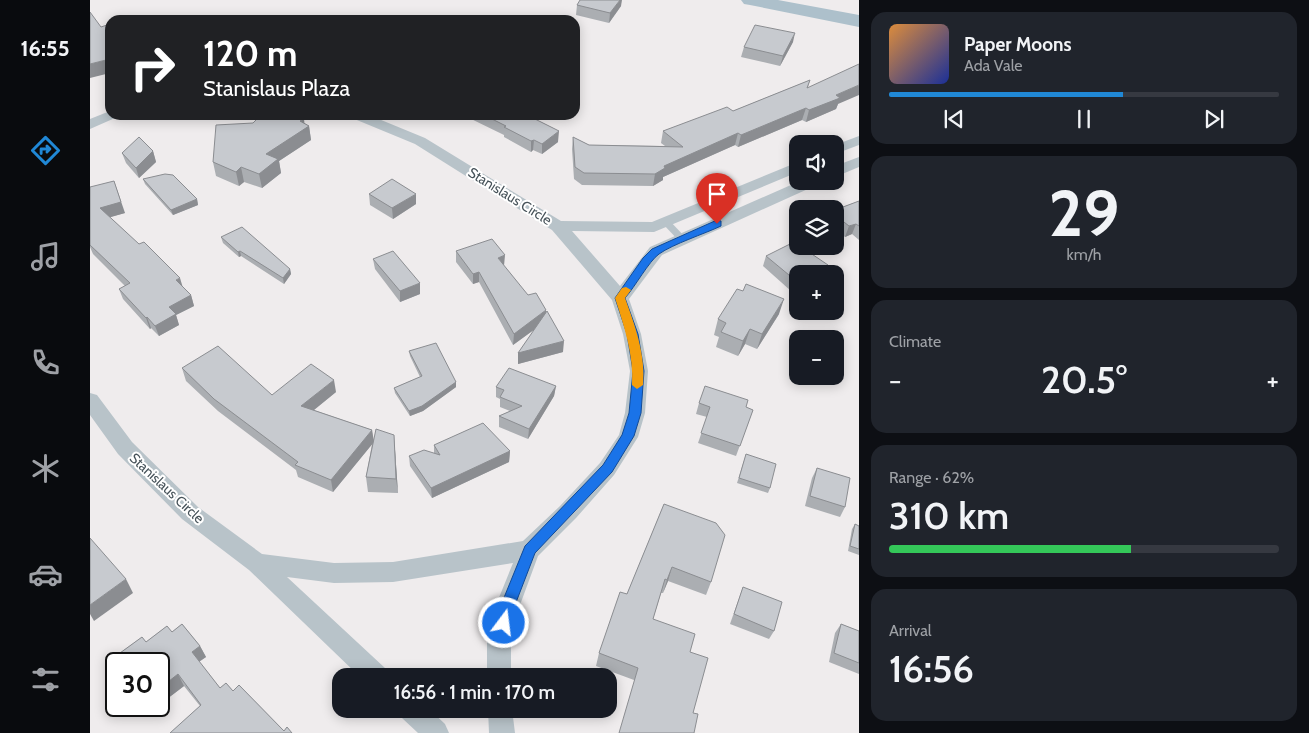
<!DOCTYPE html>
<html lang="en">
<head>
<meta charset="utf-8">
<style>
  :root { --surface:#171b24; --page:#20242c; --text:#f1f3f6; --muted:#9ea1a6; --line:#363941; --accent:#2088d6 }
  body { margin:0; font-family:Cabin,sans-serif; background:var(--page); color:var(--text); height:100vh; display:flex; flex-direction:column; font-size:19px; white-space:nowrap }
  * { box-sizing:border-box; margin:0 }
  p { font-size:16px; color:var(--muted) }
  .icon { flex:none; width:28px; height:28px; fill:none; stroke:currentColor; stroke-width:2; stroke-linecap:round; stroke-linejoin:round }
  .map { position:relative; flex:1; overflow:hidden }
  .sheet { display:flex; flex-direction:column; gap:12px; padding:12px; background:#0d0f14; width:450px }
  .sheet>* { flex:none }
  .top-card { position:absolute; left:15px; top:15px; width:475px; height:105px; border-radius:15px; box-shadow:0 2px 12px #0003; background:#202124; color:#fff; overflow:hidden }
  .fabs { position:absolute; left:699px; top:135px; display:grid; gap:10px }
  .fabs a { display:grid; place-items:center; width:55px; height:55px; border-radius:10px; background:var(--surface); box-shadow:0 2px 12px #0003; font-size:25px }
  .speed { position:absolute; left:15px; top:652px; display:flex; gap:10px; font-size:25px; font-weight:700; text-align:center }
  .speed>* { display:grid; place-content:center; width:65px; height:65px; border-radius:50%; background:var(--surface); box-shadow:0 2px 12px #0003; line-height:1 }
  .speed .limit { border:2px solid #111; border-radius:8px; background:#fff; color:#111 }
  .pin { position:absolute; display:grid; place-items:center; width:42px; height:42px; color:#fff; margin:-51px -21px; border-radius:50% 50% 50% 0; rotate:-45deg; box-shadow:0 0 5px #0007 }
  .pin .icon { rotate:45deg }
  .me { position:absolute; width:55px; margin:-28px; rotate:15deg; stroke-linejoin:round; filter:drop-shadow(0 0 4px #0008) }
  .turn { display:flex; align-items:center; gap:18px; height:105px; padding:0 15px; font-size:22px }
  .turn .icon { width:65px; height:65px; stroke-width:2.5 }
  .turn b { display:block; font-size:35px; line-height:42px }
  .big { font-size:38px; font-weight:600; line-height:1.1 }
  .sheet .card { flex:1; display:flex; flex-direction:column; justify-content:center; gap:8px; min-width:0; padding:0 18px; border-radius:15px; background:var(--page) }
  .sheet .dial { align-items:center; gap:0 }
  .dial b { font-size:65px; line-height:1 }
  .song { display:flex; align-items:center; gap:15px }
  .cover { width:60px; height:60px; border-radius:8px; background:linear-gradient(135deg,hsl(30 70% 55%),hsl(230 70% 35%)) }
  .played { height:5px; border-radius:2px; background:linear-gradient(90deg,var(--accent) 60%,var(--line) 60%) }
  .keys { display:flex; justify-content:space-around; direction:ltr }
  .heat { display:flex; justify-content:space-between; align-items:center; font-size:28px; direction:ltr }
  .charge { height:8px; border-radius:4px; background:linear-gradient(90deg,#34c759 62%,var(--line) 0) }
  .trip { position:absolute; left:242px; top:668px; width:285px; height:50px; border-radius:15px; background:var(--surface); box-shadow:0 2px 12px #0003; font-weight:600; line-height:50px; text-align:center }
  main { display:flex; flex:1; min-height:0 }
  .tab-bar { display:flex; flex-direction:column; width:90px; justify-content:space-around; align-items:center; background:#090b0e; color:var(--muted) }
  .tab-bar .icon { width:35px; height:35px }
  .tab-bar .active { color:var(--accent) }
  .tab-bar b { font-size:22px; color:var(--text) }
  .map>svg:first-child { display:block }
</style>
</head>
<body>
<main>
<nav class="tab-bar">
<b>16:55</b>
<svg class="icon active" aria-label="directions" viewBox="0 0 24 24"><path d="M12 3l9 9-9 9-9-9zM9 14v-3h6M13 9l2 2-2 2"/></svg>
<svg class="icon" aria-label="music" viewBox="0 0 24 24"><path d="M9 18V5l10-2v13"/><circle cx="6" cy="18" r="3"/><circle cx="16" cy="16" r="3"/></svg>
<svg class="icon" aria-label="phone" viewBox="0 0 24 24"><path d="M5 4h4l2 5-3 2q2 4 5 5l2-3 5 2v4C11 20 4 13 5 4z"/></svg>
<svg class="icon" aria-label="climate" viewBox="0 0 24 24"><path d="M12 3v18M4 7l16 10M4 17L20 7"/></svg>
<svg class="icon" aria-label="car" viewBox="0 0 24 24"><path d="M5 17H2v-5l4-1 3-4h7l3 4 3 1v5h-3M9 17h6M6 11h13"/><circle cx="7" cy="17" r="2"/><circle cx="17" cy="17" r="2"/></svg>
<svg class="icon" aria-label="filters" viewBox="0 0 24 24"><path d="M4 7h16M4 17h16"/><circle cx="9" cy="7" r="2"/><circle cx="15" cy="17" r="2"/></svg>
</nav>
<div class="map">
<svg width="769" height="733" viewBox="0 0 769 733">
  <rect width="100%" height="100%" fill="#efeced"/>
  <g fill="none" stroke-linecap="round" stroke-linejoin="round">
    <path fill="#b8c3c9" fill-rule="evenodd" d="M573 220H579L595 237 596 239 595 241H589L573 224 572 222Z"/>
    <g fill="#b8c3c9" fill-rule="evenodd">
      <path d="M20 111V115H27L25 118 0 129V119Z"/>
      <path d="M260 115H279L335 138 471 221 562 222 708 162V172L564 232 482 231 530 286 560 247 710 181H732L729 184 572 255 539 299 551 334 558 371 555 413 548 437 524 475 486 518 448 556 430 605 421 641V676H397V641L406 605 423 563 303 582 244 583 197 577 295 668 298 676H269L159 570 92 519 28 454 0 415V393L7 395 42 442 108 507 172 554 244 563 303 562 433 541 470 506 510 463 529 435 535 413 540 371 533 334 522 300 462 230 325 144 262 118Z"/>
      <path d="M769 136V145L745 154V145Z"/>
      <path d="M769 157V167L745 177V166Z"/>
      <path d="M309 709H339L355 724 359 733H328L312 718Z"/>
      <path d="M398 709H422L425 733H399Z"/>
    </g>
    <path fill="#adc0cb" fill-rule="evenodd" d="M651 0H688L769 15V27L660 5 654 4Z"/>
  </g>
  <g fill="#abaeb2">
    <path d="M487 5 531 6 519 23 486 15Z"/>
    <path d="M703 42 690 66 651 57 654 47Z"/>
    <path d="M720 80 718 87 748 104 746 109 716 122 712 120 648 147 645 145 573 177V180L563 186 492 185 484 179 482 149 483 137 499 145 575 146 571 143 573 131 643 111Z"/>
    <path d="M373 115H447V120L468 142 452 154 443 150 441 152 414 137V135Z"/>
    <path d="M214 123 219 126 221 140 189 161 191 173 172 188 154 182 149 186 126 176 123 162Z"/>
    <path d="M63 151 66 162 49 178 36 163 32 153Z"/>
    <path d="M53 179 107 199 108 205 83 215 55 184Z"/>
    <path d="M0 187 35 213 20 217 101 295 104 306 86 315 89 325 69 336 61 328 60 329 33 299 29 289 35 286 3 254 0 247Z"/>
    <path d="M279 194 326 204 303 219 280 205Z"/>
    <path d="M769 201V240L762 234 755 237 745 229V210Z"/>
    <path d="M131 237 200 269 201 274 194 284 151 256 149 257 133 243Z"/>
    <path d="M366 251 414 266 473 352 428 364V353L445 329 423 345 389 282 383 284 366 262Z"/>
    <path d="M676 256 735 274 701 291 673 266Z"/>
    <path d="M283 259 330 294 310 302 285 269Z"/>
    <path d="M689 314 667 349 655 344 648 356 626 347 629 337 624 335 628 319Z"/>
    <path d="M319 351 366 382V387L333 411 320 416 305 393 304 388 330 377 320 356Z"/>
    <path d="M92 368 182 395 246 392 224 410 282 430 283 439 304 435 308 493 278 492 276 477 282 444 243 492 208 477 206 470 128 411 96 381Z"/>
    <path d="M466 386 464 396 438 439 409 427V416L420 411 410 407V399L406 397V387Z"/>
    <path d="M609 403 656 407 663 410 646 456 608 443 617 417 606 414Z"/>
    <path d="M344 445 420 451 419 462 342 498 320 466 319 456 344 453Z"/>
    <path d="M656 454 680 488 678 493 647 483Z"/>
    <path d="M727 468 755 507 750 517 715 506 722 478Z"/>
    <path d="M574 504 621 582 616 595 578 581 573 593H571L563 619 600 652 604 733 544 680 506 666 509 653 537 594Z"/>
    <path d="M765 524 769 526V555L758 551 762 529Z"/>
    <path d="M653 587 684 631 679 639 640 624Z"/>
    <path d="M92 624 110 646 116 657 109 662 130 688 136 683 143 691 149 685 194 731 197 727 202 733H80L110 706 94 686 69 705V664H34L36 663 30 653 52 637 56 642 77 626 82 632Z"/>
    <path d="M751 624 769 631V674L739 662 745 633Z"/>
  </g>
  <g fill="#8b8d91">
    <path d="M530 0H532L531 6 519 23 520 13Z"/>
    <path d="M705 33 703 42 690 66 693 56Z"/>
    <path d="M20 59V73L0 78V64Z"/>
    <path d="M769 85V95L748 104 746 109 716 122 719 110 746 95Z"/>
    <path d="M716 108 712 120 648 147 651 135Z"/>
    <path d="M441 115H447V121L439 116Z"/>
    <path d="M214 119 215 128 219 126 221 140 189 161 191 173 172 188 169 174 176 154 210 121Z"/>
    <path d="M469 131 468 142 452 154V144Z"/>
    <path d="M648 133 645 145 573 177V180L563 186 565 174 574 166Z"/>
    <path d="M444 140 443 150 441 152V141Z"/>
    <path d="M63 151 66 162 49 178 46 168Z"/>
    <path d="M151 167 154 182 149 186 146 172Z"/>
    <path d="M24 181 35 213 14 219 10 208Z"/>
    <path d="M326 194V204L303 219 302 208Z"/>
    <path d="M107 199 108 205 83 215 81 210Z"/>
    <path d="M766 224 762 234 755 237 759 226Z"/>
    <path d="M150 251 151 256 149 257 148 252Z"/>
    <path d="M415 255 414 266 408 258Z"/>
    <path d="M738 265 735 274H719Z"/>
    <path d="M200 269 201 274 194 284 193 278Z"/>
    <path d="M389 272V282L383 284V274Z"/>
    <path d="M90 278 93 288 86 280Z"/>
    <path d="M708 279V288L701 291 705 280Z"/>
    <path d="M330 283V294L310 302V291Z"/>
    <path d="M101 295 104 306 86 315 89 325 69 336 65 326 79 307Z"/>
    <path d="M694 299 689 314 667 349 672 334Z"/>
    <path d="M456 310V321L423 345 424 334Z"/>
    <path d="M57 317 61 328 60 329 56 318Z"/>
    <path d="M660 329 655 344 648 356 653 341Z"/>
    <path d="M474 341 473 352 428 364V353Z"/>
    <path d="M244 380 246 392 214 418 211 406Z"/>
    <path d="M366 382V387L333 411 320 416 319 411Z"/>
    <path d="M466 386 464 396 438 439 439 429Z"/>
    <path d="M282 430 284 442 243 492 241 480Z"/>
    <path d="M304 435 305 450 308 493 306 479Z"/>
    <path d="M420 451 419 462 342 498 341 488Z"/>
    <path d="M582 567 578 581 573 593 577 580Z"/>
    <path d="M36 579 43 593 4 621 0 614V605Z"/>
    <path d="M110 646 116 657 107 663 102 652Z"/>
    <path d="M88 674 94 686 69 705V689Z"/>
    <path d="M39 706H51L53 709 45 715Z"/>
    <path d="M52 706H68L57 715Z"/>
  </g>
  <g fill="#c7cacf" stroke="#8b8d91">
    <path d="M490 0H530L520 13 487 5Z"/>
    <path d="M0 12 11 27 20 24V59L0 64Z"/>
    <path d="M665 25 705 33 693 56 654 47Z"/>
    <path d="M769 64V85L746 95 750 98 719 110 716 108 651 135 648 133 574 166 575 168 565 174 494 173 485 167 483 137 499 145 593 147 573 131 637 107 643 111 720 80 717 88Z"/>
    <path d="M171 115H204L214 119 210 121 219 126 176 154 188 159 169 174 151 167 146 172 123 162 126 125 163 123Z"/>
    <path d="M394 115H441L439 116 469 131 452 144 444 140 441 141 414 127 416 126Z"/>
    <path d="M49 137 63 151 46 168 32 153Z"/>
    <path d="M75 174 83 175 107 199 81 210 53 179Z"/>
    <path d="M302 179 326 194 302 208 279 194Z"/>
    <path d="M24 181 31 202 10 208 49 244 54 242 90 278 86 280 101 295 79 307 86 314 65 326 57 317 56 318 29 289 40 283 0 245V187Z"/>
    <path d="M769 201V226L766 224 759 226 745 215V210Z"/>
    <path d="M152 227 200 269 193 278 150 251 148 252 131 237Z"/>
    <path d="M402 239 415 255 408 258 438 295 446 293 456 310 424 334 389 272 383 274 366 251Z"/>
    <path d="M704 242 708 244V246H710L738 265 719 274H708V279L705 280 676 256Z"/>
    <path d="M303 251 330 283 310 291 283 259Z"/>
    <path d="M656 284 694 299 672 334 660 329 653 341 631 332 636 323 628 319 647 289 653 291Z"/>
    <path d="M457 311 474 341 428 353Z"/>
    <path d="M346 343 366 382 332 406 319 411 304 388 332 376 319 351Z"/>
    <path d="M128 346 182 395 221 364 244 380 211 406 282 430 241 480 205 465 208 462 124 399 92 368Z"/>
    <path d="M419 368 466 386 439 429 409 416 432 406 410 397 414 390 406 387Z"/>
    <path d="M615 386 658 400 656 407 663 410 650 446 611 433 620 407 609 403Z"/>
    <path d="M393 423 420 451 341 488 319 456 334 450 350 455 344 445Z"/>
    <path d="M286 429 304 435 306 479 276 477Z"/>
    <path d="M656 454 686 464 680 488 649 478Z"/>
    <path d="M727 468 760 478 755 507 720 496Z"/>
    <path d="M574 504 626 523 635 535 621 582 582 567 577 580 575 579 563 619 605 634 600 652 618 658 603 713 608 714 604 733H529L548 668 509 653 530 592 537 594Z"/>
    <path d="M765 524 769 526V549L760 546Z"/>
    <path d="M0 538 36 579 0 605Z"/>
    <path d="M653 587 692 602 684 631 644 614Z"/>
    <path d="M92 624 110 646 102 652 130 688 136 683 143 691 149 685 194 731 197 727 202 733H80L111 705 88 674 69 689V664H34L37 662 30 653 52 637 56 642 77 626 82 632Z"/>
    <path d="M751 624 769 631V663L744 653Z"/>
    <path d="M26 670V689L17 677Z"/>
  </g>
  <path fill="#1a73e8" stroke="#114b97" d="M627 220 631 221V226C614 234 583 244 569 254 559 261 545 287 535 298L548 334 554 371 551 413 544 436 522 472 445 553 425 605 419 627 414 629 409 627 407 623 411 605 435 546 513 465 532 435 539 413 543 371 537 334 525 298 553 258 562 249Z"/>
  <path fill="#f59e0b" d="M536 287 541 290 535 298C545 326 556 355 553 385L547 389 542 385C544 355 534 326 525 298L532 288Z"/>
  <g text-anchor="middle" stroke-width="4" stroke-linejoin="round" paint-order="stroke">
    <g font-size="14" fill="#465259" stroke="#fff">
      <text transform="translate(420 196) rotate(32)" y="5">Stanislaus Circle</text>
      <text transform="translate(77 488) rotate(43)" y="5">Stanislaus Circle</text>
    </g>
  </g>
</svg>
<div class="fabs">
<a><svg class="icon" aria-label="sound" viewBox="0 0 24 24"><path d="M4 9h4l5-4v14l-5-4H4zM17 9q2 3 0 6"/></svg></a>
<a><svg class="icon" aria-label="layers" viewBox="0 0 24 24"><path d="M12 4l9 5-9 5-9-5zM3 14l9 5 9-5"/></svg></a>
<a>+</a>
<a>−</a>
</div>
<div class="speed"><div class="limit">30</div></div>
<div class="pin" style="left:627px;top:224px;background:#d93025"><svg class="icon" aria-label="arrive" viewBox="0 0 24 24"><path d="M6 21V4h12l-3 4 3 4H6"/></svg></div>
<svg class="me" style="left:414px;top:623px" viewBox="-20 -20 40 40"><circle r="17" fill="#1a73e8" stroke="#fff" stroke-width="3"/><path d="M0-11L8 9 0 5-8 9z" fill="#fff"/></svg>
<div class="trip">16:56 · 1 min · 170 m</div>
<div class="top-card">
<div class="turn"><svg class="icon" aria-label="right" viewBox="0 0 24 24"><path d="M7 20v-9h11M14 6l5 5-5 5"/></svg><div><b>120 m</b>Stanislaus Plaza</div></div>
</div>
</div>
<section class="sheet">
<div class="card">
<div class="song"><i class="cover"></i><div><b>Paper Moons</b><p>Ada Vale</p></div></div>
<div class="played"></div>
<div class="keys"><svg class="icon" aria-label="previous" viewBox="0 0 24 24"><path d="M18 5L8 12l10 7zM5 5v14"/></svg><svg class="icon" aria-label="pause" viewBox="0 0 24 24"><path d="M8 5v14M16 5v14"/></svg><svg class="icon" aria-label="next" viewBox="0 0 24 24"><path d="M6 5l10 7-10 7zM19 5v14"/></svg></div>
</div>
<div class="card dial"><b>29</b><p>km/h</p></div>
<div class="card"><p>Climate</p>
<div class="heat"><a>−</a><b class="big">20.5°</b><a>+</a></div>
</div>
<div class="card"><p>Range · 62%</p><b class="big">310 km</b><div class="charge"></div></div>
<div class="card"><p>Arrival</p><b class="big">16:56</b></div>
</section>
</main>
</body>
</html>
